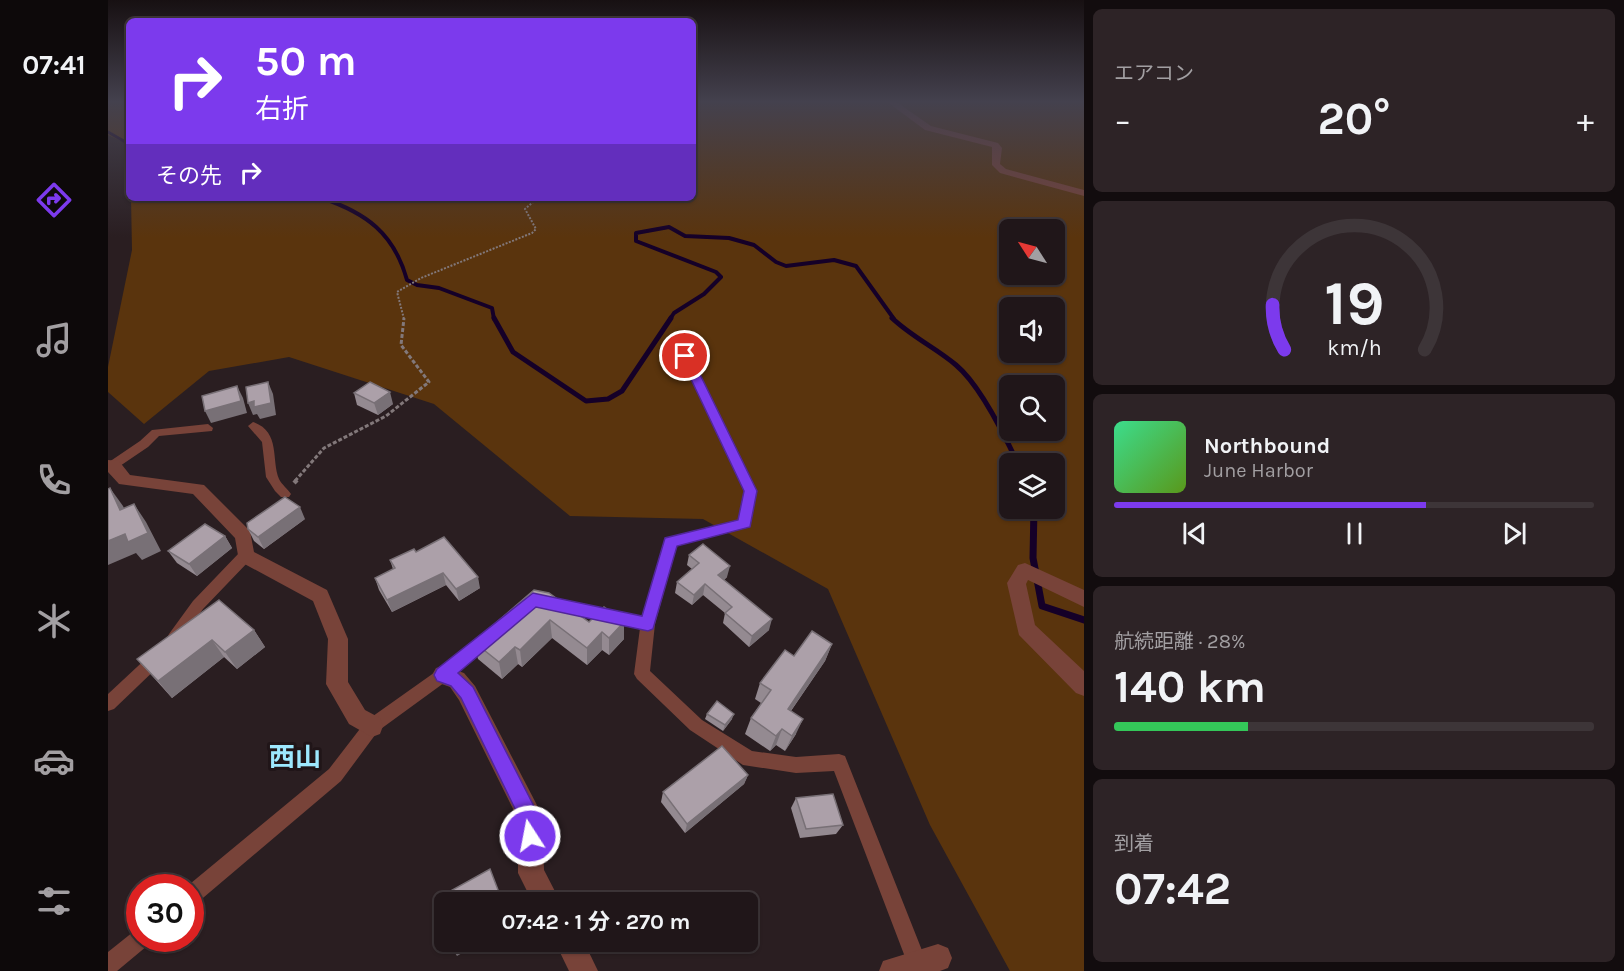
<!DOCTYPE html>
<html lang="ja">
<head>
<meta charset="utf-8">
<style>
  :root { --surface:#201619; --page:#2d2326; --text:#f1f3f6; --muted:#a29fa2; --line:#3d3538; --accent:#7c3aed }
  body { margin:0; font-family:Karla,"Noto Sans JP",sans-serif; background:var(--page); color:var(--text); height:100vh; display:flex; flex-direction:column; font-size:22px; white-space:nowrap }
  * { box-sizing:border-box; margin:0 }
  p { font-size:20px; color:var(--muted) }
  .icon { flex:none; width:33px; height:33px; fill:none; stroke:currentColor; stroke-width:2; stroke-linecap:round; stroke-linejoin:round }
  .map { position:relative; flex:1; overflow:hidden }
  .drawer { display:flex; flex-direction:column; gap:9px; padding:9px; background:#120c0e; width:540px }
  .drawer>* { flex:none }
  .top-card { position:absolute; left:18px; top:18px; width:570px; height:183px; border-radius:9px; box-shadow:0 2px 4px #0004,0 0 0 2px var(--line); background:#7c3aed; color:#fff; overflow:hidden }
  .needle { width:39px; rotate:306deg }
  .fabs { position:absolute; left:891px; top:219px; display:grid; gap:12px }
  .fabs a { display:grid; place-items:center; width:66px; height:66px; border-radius:9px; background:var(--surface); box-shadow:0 2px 4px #0004,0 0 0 2px var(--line); font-size:30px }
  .speed { position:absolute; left:18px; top:874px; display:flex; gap:12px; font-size:30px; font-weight:700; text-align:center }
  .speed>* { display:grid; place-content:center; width:78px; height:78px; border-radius:50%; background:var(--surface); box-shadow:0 2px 4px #0004,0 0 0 2px var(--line); line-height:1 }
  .speed .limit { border:9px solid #d22; background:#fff; color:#111 }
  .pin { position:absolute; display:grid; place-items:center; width:51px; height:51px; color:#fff; margin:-26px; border:3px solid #fff; border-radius:50%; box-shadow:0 2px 6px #0007 }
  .me { position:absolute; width:66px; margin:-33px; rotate:349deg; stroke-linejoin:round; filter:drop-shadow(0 0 4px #0008) }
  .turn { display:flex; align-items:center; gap:21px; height:126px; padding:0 30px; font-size:27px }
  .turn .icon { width:78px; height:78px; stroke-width:2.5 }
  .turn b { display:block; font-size:42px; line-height:51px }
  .then { display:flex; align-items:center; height:57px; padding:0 30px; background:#0003; gap:12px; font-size:22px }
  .big { font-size:45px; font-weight:700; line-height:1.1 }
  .drawer .card { flex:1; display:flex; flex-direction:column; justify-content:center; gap:9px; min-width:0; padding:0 21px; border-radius:9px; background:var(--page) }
  .drawer .dial { align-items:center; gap:0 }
  .dial svg { height:156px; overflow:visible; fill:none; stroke:var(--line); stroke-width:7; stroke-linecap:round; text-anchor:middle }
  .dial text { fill:var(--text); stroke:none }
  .song { display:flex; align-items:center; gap:18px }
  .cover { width:72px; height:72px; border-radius:9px; background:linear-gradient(135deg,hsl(150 70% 55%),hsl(90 70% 35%)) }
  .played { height:6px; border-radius:3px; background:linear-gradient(90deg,var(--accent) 65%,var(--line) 65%) }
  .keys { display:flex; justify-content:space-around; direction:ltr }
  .heat { display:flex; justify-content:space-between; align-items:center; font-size:33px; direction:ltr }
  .charge { height:9px; border-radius:4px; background:linear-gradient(90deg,#34c759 28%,var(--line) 0) }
  .trip { position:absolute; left:326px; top:892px; width:324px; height:60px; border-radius:9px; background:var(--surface); box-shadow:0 2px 4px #0004,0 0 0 2px var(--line); font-weight:700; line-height:60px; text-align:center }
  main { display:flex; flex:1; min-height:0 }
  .tab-bar { display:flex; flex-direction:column; width:108px; justify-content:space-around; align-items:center; background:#0d090a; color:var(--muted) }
  .tab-bar .icon { width:42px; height:42px }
  .tab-bar .current { color:var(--accent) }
  .tab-bar b { font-size:27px; color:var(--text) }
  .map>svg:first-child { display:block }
</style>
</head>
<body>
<main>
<nav class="tab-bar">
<b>07:41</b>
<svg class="icon current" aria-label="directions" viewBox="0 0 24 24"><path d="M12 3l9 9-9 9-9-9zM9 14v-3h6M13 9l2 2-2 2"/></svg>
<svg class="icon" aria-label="music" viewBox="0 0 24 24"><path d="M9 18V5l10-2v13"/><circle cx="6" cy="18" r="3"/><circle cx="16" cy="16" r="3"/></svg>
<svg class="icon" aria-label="phone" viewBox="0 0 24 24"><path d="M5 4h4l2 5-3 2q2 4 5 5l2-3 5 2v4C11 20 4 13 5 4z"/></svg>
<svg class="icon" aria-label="climate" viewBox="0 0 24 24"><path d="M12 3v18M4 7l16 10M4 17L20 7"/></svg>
<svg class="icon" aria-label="car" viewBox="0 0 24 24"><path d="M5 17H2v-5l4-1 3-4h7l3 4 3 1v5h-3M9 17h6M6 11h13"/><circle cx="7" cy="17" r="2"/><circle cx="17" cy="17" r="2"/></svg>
<svg class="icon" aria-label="filters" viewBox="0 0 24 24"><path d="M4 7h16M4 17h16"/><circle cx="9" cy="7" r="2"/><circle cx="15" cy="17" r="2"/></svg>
</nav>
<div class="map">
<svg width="976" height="971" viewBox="0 0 976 971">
  <rect width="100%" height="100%" fill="#2a1e21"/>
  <g fill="#5a340d" fill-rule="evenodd">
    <path d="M0 101H21V155L20 144 0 135Z"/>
    <path d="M585 101H976V971H902L822 825 720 589 595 519 462 516 326 404 181 357 101 371 36 424 0 392V367L24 250 23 198H585ZM902 230H946V274H902ZM902 308H946V352H902ZM902 386H946V430H902ZM902 464H946V508H902Z"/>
  </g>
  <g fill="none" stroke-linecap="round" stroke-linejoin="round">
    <path stroke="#150028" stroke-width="3" d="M0 132 21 144"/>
    <g stroke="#150028" stroke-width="4">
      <path d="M214 198C258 213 286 233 299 280L309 285 331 288 384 308 386 319"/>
      <path d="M562 319 566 313 596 294 613 277 608 272 528 241V233L561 227 577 236 621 238 646 245 668 262 678 266 726 260 748 266 786 319"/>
    </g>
    <g stroke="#150028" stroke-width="5">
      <path d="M386 318 405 352 478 401 500 399 514 391 563 318"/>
      <path d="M784 318C804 337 828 348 848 365 872 385 897 436 910 464"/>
    </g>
    <path stroke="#150028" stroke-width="7" d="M926 508 925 558 934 606 976 620"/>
    <path stroke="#82787a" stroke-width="2" stroke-dasharray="2 1.5" stroke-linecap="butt" d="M296 319 289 292 313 278 424 233 428 229 417 209 430 198"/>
    <path stroke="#82787a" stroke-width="3" stroke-dasharray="4 2" stroke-linecap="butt" d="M187 481 216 448 278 416 321 382 293 345 296 318"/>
    <path stroke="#82787a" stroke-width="4.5" stroke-dasharray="5 4" stroke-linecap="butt" d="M186 483 189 480"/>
    <g fill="#784339" fill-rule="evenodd">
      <path d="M558 342 582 356 649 491 641 526 569 546 547 624 542 671 594 720 644 751 688 757 731 754 737 756 819 963 814 971 802 970 726 771 688 773 635 765 582 730 529 679 526 674 532 628 445 610 440 608 438 604 440 600 445 598 535 617 558 538 631 520 637 491 573 358 555 347 553 345Z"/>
      <path d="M145 422C173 432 163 460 171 479 174 485 180 489 183 494L181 497H173L167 491 158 477 154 442 140 426Z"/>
      <path d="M100 424 105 428 104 431 51 436 40 447 9 468 5 469 0 466 1 462 32 441 44 430Z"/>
      <path d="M137 551 142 552 144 556 142 560 95 609 71 642 66 644 61 642 59 638 61 634 85 601 132 552Z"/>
      <path d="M379 632 384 634 386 638 384 642 340 680 270 731 233 781 89 903 82 905V888H77L221 769 258 721 330 670 374 634Z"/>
      <path d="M49 651 54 653 57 658 54 663 6 709 0 711V694L44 653Z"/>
      <path d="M32 929V939H42L39 946 9 971H0V952L25 932Z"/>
    </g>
    <g fill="#784339" fill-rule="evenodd">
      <path d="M778 101H787L823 126 890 143 894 148 892 164 898 169 976 190V196L892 173 884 165V147L817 130Z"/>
      <path d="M0 460 11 461 22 475 96 485 142 531 146 552 219 590 240 639V682L257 710 272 718 275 726 272 734 264 737 241 724 218 684 220 639 205 601 131 561 127 538 85 494 11 484 0 472Z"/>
      <path d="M917 563 976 590V607L920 580 918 584 927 625 976 671V696L968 693 911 635 899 583 910 565Z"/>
      <path d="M335 666 356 673 367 686 431 809 434 818 436 870 453 903H425L410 873V819L351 700 342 687 328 682 324 675 328 668Z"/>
      <path d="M447 942H476L490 971H461Z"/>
      <path d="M830 944 840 948 844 958 840 968 832 971H771L775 961Z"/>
    </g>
  </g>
  <g fill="#948a91">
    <path d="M246 393 285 404 270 415 249 405Z"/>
    <path d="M197 519 156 549 146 541 140 529Z"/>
    <path d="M117 536 124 548 89 576 69 563 60 551Z"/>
    <path d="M308 552 372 588 351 601 338 585 284 612 271 590 267 578 285 569 282 560Z"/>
    <path d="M581 555 619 577 616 580 661 630 641 647 615 623 617 613 595 595 584 605 567 593 569 582 584 569 579 565Z"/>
    <path d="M426 590 481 622H516V639L501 655 494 650 479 665 444 638 414 667 410 664 394 679 370 659 366 642Z"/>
    <path d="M146 630 157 647 129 669 116 657 64 698 29 659Z"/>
    <path d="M724 644 717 661 683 711 688 734 677 751 668 745 662 751 637 734 643 718 653 703 647 699 652 683 686 656Z"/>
    <path d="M599 714 624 719 615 731 597 719Z"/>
    <path d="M640 775 636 784 577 833 553 802 555 792Z"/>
    <path d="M688 798 735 825 728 834 692 838 683 808Z"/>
  </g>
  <g fill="#787076">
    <path d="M160 382 165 394 168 415 152 419 149 414 145 415 140 403 146 401Z"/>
    <path d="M129 386 135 398 139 413 103 423 97 411Z"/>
    <path d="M282 392 285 404 270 415 266 403Z"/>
    <path d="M2 488 15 506 25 528 12 510Z"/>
    <path d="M26 504 38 522 53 551 34 560 28 553 0 565V541L17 534Z"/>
    <path d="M192 507 197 519 156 549 150 537Z"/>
    <path d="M117 536 124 548 89 576 81 564Z"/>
    <path d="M622 566 619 577 608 586 610 575Z"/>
    <path d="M335 573 338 585 284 612 279 600Z"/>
    <path d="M370 577 372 588 351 601 348 589Z"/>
    <path d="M597 584 595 595 584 605 586 595Z"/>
    <path d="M664 619 661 630 641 647 644 636Z"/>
    <path d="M442 620 444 638 414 667 412 650Z"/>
    <path d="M516 622V639L501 655V638Z"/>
    <path d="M146 630 157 647 129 669 117 652Z"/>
    <path d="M494 632V650L479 665V648Z"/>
    <path d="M104 640 116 657 64 698 50 681Z"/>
    <path d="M724 644 717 661 673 725 680 709Z"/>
    <path d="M407 647 410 664 394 679 391 662Z"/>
    <path d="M626 714 624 719 615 731 617 725Z"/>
    <path d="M695 719 688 734 677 751 684 736Z"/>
    <path d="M674 729 668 745 662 751 668 736Z"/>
    <path d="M640 775 636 784 577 833 579 824Z"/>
    <path d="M358 942H373L349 956 345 950Z"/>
  </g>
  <g fill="#aca0a9" stroke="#787076" stroke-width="1.5">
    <path d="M160 382 163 403 146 407V401L140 403 138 387Z"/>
    <path d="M262 382 282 392 266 403 246 393Z"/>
    <path d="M129 386 133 401 97 411 94 396Z"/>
    <path d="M2 488 12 510 26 504 40 533 20 542 17 534 0 541V489Z"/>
    <path d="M177 497 192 507 150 537 140 529 139 523Z"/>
    <path d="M97 524 117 536 81 564 60 551Z"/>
    <path d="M336 537 370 577 348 589 335 573 279 600 267 578 287 568 282 560 306 549 308 552Z"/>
    <path d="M595 544 622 566 610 575 664 619 644 636 617 613 624 607 597 584 586 595 569 582 591 563 581 555Z"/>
    <path d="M426 590 441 593 481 622 496 607 516 622 501 638 494 632 479 648 442 620 412 650 407 647 391 662 366 642Z"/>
    <path d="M111 600 146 630 117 652 104 640 50 681 29 659Z"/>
    <path d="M704 631 724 644 680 709 695 719 684 736 674 729 668 736 643 718 663 690 652 683 677 650 686 656Z"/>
    <path d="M609 701 626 714 617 725 599 714Z"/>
    <path d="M614 746 640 775 579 824 555 792Z"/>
    <path d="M725 794 735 825 698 829 688 798Z"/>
    <path d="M382 869 395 903H336V923L328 899Z"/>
    <path d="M552 894 556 903H534Z"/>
    <path d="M342 942H358L345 950Z"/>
  </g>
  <linearGradient id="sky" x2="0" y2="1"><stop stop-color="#171012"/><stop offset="0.43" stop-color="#44414e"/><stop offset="1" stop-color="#44414e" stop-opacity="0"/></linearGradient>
  <rect width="976" height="237" fill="url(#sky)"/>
  <path fill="#7c3aed" stroke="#51269a" stroke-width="1.5" d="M573 354 583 356 649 491 642 527 569 546 545 629 540 631 428 607 350 673 365 687 432 818 433 836 430 843 422 846 415 843 412 819 353 698 343 686 329 681 326 675 329 669 425 593 534 616 557 538 630 520 636 491 572 356Z"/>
  <g text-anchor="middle" stroke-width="6" stroke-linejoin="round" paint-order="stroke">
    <g font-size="26" font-weight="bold" fill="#9de8fe" stroke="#201518">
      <text x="187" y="766">西山</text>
    </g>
  </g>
</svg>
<div class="fabs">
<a><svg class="needle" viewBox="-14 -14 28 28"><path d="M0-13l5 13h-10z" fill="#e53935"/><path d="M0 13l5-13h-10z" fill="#a29fa2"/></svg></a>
<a><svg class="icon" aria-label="sound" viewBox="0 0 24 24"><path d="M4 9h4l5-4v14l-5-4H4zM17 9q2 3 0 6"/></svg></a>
<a><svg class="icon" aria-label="search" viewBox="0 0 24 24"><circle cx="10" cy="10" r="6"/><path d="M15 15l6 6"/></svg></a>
<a><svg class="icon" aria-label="layers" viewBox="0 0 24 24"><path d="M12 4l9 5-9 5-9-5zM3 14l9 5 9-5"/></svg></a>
</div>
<div class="speed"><div class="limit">30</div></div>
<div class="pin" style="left:577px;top:356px;background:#d93025"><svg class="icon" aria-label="arrive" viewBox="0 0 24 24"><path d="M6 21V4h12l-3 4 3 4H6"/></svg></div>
<svg class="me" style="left:422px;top:836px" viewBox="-20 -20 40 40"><circle r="17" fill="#7c3aed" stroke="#fff" stroke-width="3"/><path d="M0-11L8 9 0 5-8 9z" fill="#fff"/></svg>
<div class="trip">07:42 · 1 分 · 270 m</div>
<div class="top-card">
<div class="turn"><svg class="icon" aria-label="right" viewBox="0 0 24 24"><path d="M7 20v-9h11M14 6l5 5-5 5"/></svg><div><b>50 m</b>右折</div></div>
<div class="then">その先<svg class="icon" aria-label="right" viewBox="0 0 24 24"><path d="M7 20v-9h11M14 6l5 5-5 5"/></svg></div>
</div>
</div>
<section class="drawer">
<div class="card"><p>エアコン</p>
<div class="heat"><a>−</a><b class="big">20°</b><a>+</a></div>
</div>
<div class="card dial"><svg viewBox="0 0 100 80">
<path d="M14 69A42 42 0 1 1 86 69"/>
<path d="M14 69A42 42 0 0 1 8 46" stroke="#7c3aed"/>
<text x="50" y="56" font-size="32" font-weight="700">19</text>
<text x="50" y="72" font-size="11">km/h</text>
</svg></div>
<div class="card">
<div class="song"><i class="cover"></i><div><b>Northbound</b><p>June Harbor</p></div></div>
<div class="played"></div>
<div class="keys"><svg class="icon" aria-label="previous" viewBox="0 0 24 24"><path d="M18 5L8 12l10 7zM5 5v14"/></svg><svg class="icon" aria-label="pause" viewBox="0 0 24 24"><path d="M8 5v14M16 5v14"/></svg><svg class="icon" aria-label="next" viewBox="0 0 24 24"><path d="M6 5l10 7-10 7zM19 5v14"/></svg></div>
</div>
<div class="card"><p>航続距離 · 28%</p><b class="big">140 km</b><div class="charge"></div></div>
<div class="card"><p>到着</p><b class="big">07:42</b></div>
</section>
</main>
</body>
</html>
